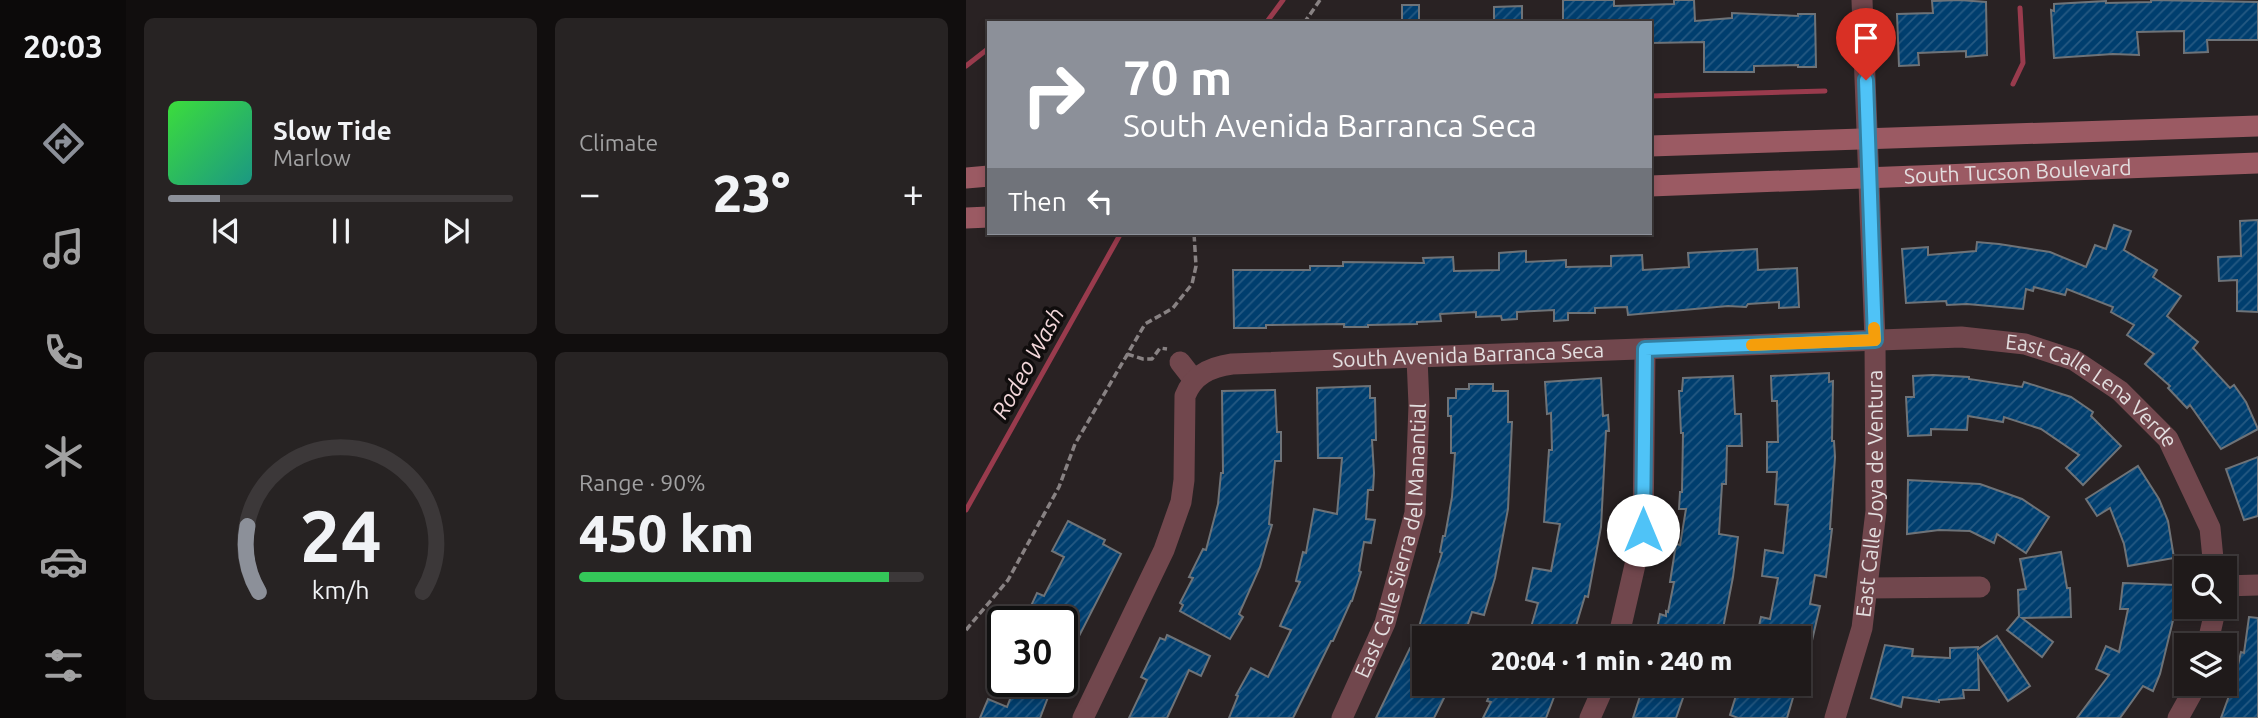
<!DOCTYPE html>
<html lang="en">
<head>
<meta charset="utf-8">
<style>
  :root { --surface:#1f1a1a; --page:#272323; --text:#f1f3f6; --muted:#a1a1a2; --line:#3c3839; --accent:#8c9099 }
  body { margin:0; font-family:Ubuntu,sans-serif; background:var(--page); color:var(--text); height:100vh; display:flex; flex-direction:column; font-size:26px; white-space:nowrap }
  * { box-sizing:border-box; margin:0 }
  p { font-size:23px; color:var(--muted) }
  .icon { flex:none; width:38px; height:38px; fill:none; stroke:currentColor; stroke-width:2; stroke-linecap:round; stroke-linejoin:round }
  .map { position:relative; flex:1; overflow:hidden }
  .details { display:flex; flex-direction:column; gap:18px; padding:18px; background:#110e0e; width:840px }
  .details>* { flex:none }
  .hud { position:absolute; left:21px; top:21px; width:665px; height:214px; border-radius:0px; box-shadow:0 4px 10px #0003,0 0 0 2px var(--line); background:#8c9099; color:#fff; overflow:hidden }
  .controls { position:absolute; left:1208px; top:556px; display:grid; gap:14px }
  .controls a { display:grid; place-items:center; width:63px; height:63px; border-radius:0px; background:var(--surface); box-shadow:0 4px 10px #0003,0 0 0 2px var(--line); font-size:35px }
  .speed { position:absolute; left:21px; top:606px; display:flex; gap:14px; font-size:35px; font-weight:700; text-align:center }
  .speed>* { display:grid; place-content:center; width:91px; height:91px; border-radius:50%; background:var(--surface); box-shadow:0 4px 10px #0003,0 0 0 2px var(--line); line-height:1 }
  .speed .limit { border:4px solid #111; border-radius:10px; background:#fff; color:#111 }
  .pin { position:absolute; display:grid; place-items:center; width:60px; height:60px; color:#fff; margin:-72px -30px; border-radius:50% 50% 50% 0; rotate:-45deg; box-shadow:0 0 7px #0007 }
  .pin .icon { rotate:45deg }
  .me { position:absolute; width:77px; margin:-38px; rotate:0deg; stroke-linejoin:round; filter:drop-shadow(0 0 5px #0008) }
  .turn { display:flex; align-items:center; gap:24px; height:147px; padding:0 21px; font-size:32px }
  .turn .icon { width:91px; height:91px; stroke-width:2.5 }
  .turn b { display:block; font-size:49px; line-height:60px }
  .then { display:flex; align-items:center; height:66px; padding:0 21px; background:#0003; gap:14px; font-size:26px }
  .big { font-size:52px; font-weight:800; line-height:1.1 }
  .details .card { flex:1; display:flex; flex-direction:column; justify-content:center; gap:10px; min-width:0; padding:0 24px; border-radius:10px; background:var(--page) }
  .details .dial { align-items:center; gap:0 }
  .dial svg { height:182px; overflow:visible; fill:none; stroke:var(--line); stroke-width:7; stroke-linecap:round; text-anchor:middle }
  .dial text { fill:var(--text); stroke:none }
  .song { display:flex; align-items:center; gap:21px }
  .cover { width:84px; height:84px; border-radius:10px; background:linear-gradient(135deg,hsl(120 70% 55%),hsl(170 70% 35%)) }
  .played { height:7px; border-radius:4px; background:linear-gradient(90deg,var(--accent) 15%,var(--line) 15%) }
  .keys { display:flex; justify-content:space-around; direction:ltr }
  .heat { display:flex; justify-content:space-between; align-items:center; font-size:38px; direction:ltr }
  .charge { height:10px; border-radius:5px; background:linear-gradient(90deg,#34c759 90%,var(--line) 0) }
  .details .tiles { flex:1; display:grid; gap:18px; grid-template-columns:repeat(2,1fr) }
  .trip { position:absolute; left:446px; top:626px; width:399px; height:70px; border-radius:0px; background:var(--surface); box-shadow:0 4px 10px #0003,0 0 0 2px var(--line); font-weight:800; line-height:70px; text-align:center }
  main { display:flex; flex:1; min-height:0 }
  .menu { display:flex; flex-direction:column; width:126px; justify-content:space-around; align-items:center; background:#0c0a0a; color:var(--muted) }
  .menu .icon { width:49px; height:49px }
  .menu .on { color:var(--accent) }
  .menu b { font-size:32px; color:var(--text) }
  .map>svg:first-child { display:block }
</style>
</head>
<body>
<main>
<nav class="menu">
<b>20:03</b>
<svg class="icon on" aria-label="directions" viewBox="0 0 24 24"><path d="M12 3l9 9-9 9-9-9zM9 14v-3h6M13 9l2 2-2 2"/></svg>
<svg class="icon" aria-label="music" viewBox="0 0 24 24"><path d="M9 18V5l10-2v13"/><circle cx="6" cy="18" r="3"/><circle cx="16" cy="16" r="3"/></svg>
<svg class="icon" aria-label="phone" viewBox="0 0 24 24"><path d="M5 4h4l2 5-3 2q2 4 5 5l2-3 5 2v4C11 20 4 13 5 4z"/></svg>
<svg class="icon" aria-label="climate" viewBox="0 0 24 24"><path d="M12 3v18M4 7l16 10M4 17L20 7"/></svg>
<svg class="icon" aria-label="car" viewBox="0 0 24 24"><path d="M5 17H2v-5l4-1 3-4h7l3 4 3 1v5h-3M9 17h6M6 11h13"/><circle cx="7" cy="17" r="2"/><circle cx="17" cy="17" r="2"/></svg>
<svg class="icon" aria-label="filters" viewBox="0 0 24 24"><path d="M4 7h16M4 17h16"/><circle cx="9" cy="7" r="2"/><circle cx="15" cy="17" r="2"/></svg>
</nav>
<section class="details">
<div class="tiles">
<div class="card">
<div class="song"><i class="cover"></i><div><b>Slow Tide</b><p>Marlow</p></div></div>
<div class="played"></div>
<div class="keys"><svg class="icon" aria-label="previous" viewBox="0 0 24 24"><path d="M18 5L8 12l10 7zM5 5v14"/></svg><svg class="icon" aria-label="pause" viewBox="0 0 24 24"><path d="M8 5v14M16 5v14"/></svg><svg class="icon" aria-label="next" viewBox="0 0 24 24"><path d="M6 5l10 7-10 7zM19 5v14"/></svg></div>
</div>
<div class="card"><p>Climate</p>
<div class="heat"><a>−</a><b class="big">23°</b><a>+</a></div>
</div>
<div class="card dial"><svg viewBox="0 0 100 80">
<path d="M14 69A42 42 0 1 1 86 69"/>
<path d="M14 69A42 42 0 0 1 9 40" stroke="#8c9099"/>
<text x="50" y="56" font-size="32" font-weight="700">24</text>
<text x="50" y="72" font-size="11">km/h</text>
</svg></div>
<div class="card"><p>Range · 90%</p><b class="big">450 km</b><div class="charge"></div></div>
</div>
</section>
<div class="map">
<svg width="1292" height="718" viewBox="0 0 1292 718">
  <defs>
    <pattern id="building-hatch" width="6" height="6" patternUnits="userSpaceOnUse" patternTransform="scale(1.75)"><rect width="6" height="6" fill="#003e6e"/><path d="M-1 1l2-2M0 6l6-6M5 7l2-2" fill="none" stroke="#255982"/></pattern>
  </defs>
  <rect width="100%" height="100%" fill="#292223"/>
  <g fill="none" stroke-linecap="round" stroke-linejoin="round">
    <g stroke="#993b4d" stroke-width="5">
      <path d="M300 23 317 0"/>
      <path d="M0 66 23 48"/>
      <path d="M1047 84 1057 63 1054 8"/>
      <path d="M684 96 859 91"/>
      <path d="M0 510 155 233"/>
    </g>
  </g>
  <g fill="url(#building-hatch)" stroke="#6e7378" stroke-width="2">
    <path d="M597 0H648V6L708 4V0H728L729 21 766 18V13L832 16V14H849L850 67H832V65L788 66V72H738V42L684 43V23H597Z"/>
    <path d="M994 0 1020 2 1021 55 1000 57V51L952 53 953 65 933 66 931 14 967 13 966 1Z"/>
    <path d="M1185 0 1292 2V40H1241L1242 52 1218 53V31L1171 32 1173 55 1147 54 1088 58 1085 10 1088 11V4L1140 1V3L1185 2Z"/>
    <rect x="436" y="5" width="17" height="18"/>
    <path d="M556 6V23H528V7Z"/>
    <path d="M1292 220V312L1271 311V280L1253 281 1252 257 1275 256 1274 221Z"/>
    <path d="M1148 225 1165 231 1158 250 1191 270 1187 277 1215 296 1201 316 1232 342 1227 348 1264 388 1268 385 1280 402 1292 429 1255 449 1224 405 1221 408 1202 388 1204 386 1179 364 1188 354 1161 335 1168 325 1145 312 1147 307 1101 289 1099 295 1068 287 1067 291 1060 289 1057 309 1001 304 981 305 980 301 940 303 936 249 962 247V255L1010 251 1011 242 1033 244 1084 252 1120 267 1129 245 1140 249Z"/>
    <path d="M791 249 792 270 831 268 833 307 813 308V302L782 304 780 307 762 306 662 315 661 307 629 308V313H602V320L588 321V310L551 312V319L536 320 535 316 510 317V312L474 314 475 321 451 322V324L402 325V327H378V324L300 325V328H268L267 270H344V266H377V262L458 263 457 258 487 257 488 271 533 270V253L560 251V262L600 260V267L645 266V256L676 255 677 270 723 267 722 253Z"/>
    <path d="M863 373V382L867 381 866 441H868L869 457 864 529H866L860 577 849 575 844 604 854 606 839 671H833V639H790L795 617 804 619 812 578 796 576 799 550 817 553 822 505 809 504 811 472H801V442H812L811 401H806L805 376Z"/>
    <path d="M967 375 1003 377V379L1056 387 1058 382 1105 397 1127 412 1125 416 1155 446 1117 485 1100 468 1113 455 1075 429 1038 417 1037 422 1002 416 1001 430 965 429V435L942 436 940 397H948L947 376Z"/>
    <path d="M767 376 769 414H775L776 446H761L760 484H756L753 534 772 537 767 577 755 639H689L694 614 700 616V611L702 612 708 582H704L710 544 714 545 720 509H713L714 492H716L717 433H715L713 391H716L717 378Z"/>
    <path d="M635 378 637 416 642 415 643 431H640L635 527 622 597 619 596 606 639H577L563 634 572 603 560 600 567 568 585 571 594 524 578 522 583 450H586L585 413 581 414 579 382Z"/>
    <path d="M503 384H527V391H542V422H546L542 509 529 578 518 615 506 612 497 639H458V684H485L468 718H410L444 648 446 649 476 553 474 552 477 536H479L486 497 489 453H485V416H482V398H490V389H503Z"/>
    <path d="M404 386V398H409L410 440H406L408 473 407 490H402L400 519 409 520 405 543 398 542 393 571 395 572 386 601H385L367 641H365L327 718H263L272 696 270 695 285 668 302 677 325 630 314 626 334 582 330 581 337 552 340 553 348 509 371 514 376 458H352L351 388Z"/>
    <path d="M309 390 311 432H315V461H309L303 524 306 525 294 567 273 614 277 617 264 639 214 611 217 605 214 603 227 578 223 577 237 549 240 550 252 504 255 473H257L256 391Z"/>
    <path d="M1292 457V516L1278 520 1260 469Z"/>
    <path d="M1172 466 1193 499 1202 521 1208 558 1162 566 1158 544 1144 508 1131 516 1120 499Z"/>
    <path d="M942 480 1014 484 1056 499 1083 517 1060 553 1031 534 1028 543 1004 531 973 530 941 534Z"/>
    <path d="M102 521 139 540 137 544 155 554 109 644 96 638V621H58L71 593 78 596 98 557 86 551Z"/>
    <path d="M1095 552 1101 588H1104L1105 617 1056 618 1087 642 1076 657 1041 630 1053 616 1052 590 1060 589 1054 559Z"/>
    <path d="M1157 583 1210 585 1209 612 1194 674 1187 691 1177 686 1154 718H1111L1143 675 1130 669 1140 646 1153 652 1162 609H1154Z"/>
    <path d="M1283 617 1292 618V718H1255L1268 682 1275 652 1278 653Z"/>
    <path d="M201 635 244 656 235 676 223 670 201 718H163L181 680 175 677 194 638 199 640Z"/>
    <path d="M1031 636 1064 686 1042 701 1012 655 1013 690H997L998 698 973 700V702L937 697 935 707 905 698 919 645 947 649 946 656 984 658V648L1012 647V649Z"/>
    <path d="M51 681H78L87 684 74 718H14L22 699 41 707Z"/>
    <path d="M528 684H593L580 718H517L525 702 521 701Z"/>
    <path d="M681 684 718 695 710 718H667L675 693 678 694Z"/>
    <path d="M791 684H831L821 718H772L764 715 772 689 787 694Z"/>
  </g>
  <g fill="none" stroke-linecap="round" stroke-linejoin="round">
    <g stroke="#888283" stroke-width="3.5" stroke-dasharray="7 3.5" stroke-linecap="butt">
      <path d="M338 23 354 0"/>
      <path d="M161 354 177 359H186L194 348 201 349"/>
      <path d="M0 630 42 580 93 487 109 444 179 324 207 308 226 284 230 266 228 233"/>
    </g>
    <g stroke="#71474d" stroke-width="21">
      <path d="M214 362 228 380"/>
      <path d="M1258 586 1292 585"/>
      <path d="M901 588 1014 587"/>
      <path d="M652 639 677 530 679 349"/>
      <path d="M1241 646 1250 607"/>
      <path id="s1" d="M117 718 198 550 215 502 218 480 219 396C227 375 244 367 266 364L995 337 1059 344 1108 360 1154 391 1202 439 1244 528 1248 569"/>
      <path id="s2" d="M376 718 419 623 449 513 453 405 451 358"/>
      <path d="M624 718 639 684"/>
      <path id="s3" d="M869 718 896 628 910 511 909 340 896 0"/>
      <path d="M1212 718 1231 684"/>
    </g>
    <g stroke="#9b5a63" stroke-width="21">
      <path d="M684 146 1292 126"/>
      <path d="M0 178 23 176"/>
      <path id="s4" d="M684 186 1292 163"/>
      <path d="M0 218 23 217"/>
    </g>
  </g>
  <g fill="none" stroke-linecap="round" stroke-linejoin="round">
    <defs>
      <path id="route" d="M677 530 679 349 909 340 900 80"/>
    </defs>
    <use href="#route" stroke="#337fa1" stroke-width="18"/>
    <use href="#route" stroke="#4fc3f7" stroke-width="12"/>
    <path stroke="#f59e0b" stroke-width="12" d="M786 345 909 340 908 328"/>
  </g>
  <g text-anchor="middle" stroke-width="7" stroke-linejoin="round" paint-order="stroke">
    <g font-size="21" fill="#e3dedf" stroke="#100d0d">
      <text dy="7" stroke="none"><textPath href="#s4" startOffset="368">South Tucson Boulevard</textPath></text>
      <text dy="7" stroke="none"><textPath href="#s1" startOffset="640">South Avenida Barranca Seca</textPath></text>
      <text dy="7" stroke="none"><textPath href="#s1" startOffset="1279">East Calle Lena Verde</textPath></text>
      <text dy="7" stroke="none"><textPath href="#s3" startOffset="229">East Calle Joya de Ventura</textPath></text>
      <text dy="7" stroke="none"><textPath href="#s2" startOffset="187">East Calle Sierra del Manantial</textPath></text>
    </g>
    <g font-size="23" font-style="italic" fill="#f3d7da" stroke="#100d0d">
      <text transform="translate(62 363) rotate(-61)" y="8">Rodeo Wash</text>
    </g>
  </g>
</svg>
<div class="controls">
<a><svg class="icon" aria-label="search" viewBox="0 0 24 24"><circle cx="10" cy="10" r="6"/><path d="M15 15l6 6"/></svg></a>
<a><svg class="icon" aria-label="layers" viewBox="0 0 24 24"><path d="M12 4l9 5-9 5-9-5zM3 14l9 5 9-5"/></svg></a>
</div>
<div class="speed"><div class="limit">30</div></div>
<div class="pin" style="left:900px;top:80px;background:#d93025"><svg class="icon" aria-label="arrive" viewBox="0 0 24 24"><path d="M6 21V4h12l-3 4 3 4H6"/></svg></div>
<svg class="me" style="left:677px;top:530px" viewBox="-20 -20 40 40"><circle r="19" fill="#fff"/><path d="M0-13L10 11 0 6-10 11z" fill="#4fc3f7"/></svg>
<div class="trip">20:04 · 1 min · 240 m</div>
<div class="hud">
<div class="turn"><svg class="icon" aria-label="right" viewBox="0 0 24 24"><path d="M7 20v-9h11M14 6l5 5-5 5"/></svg><div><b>70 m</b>South Avenida Barranca Seca</div></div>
<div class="then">Then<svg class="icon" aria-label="left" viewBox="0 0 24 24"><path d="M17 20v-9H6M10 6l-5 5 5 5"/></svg></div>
</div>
</div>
</main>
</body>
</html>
